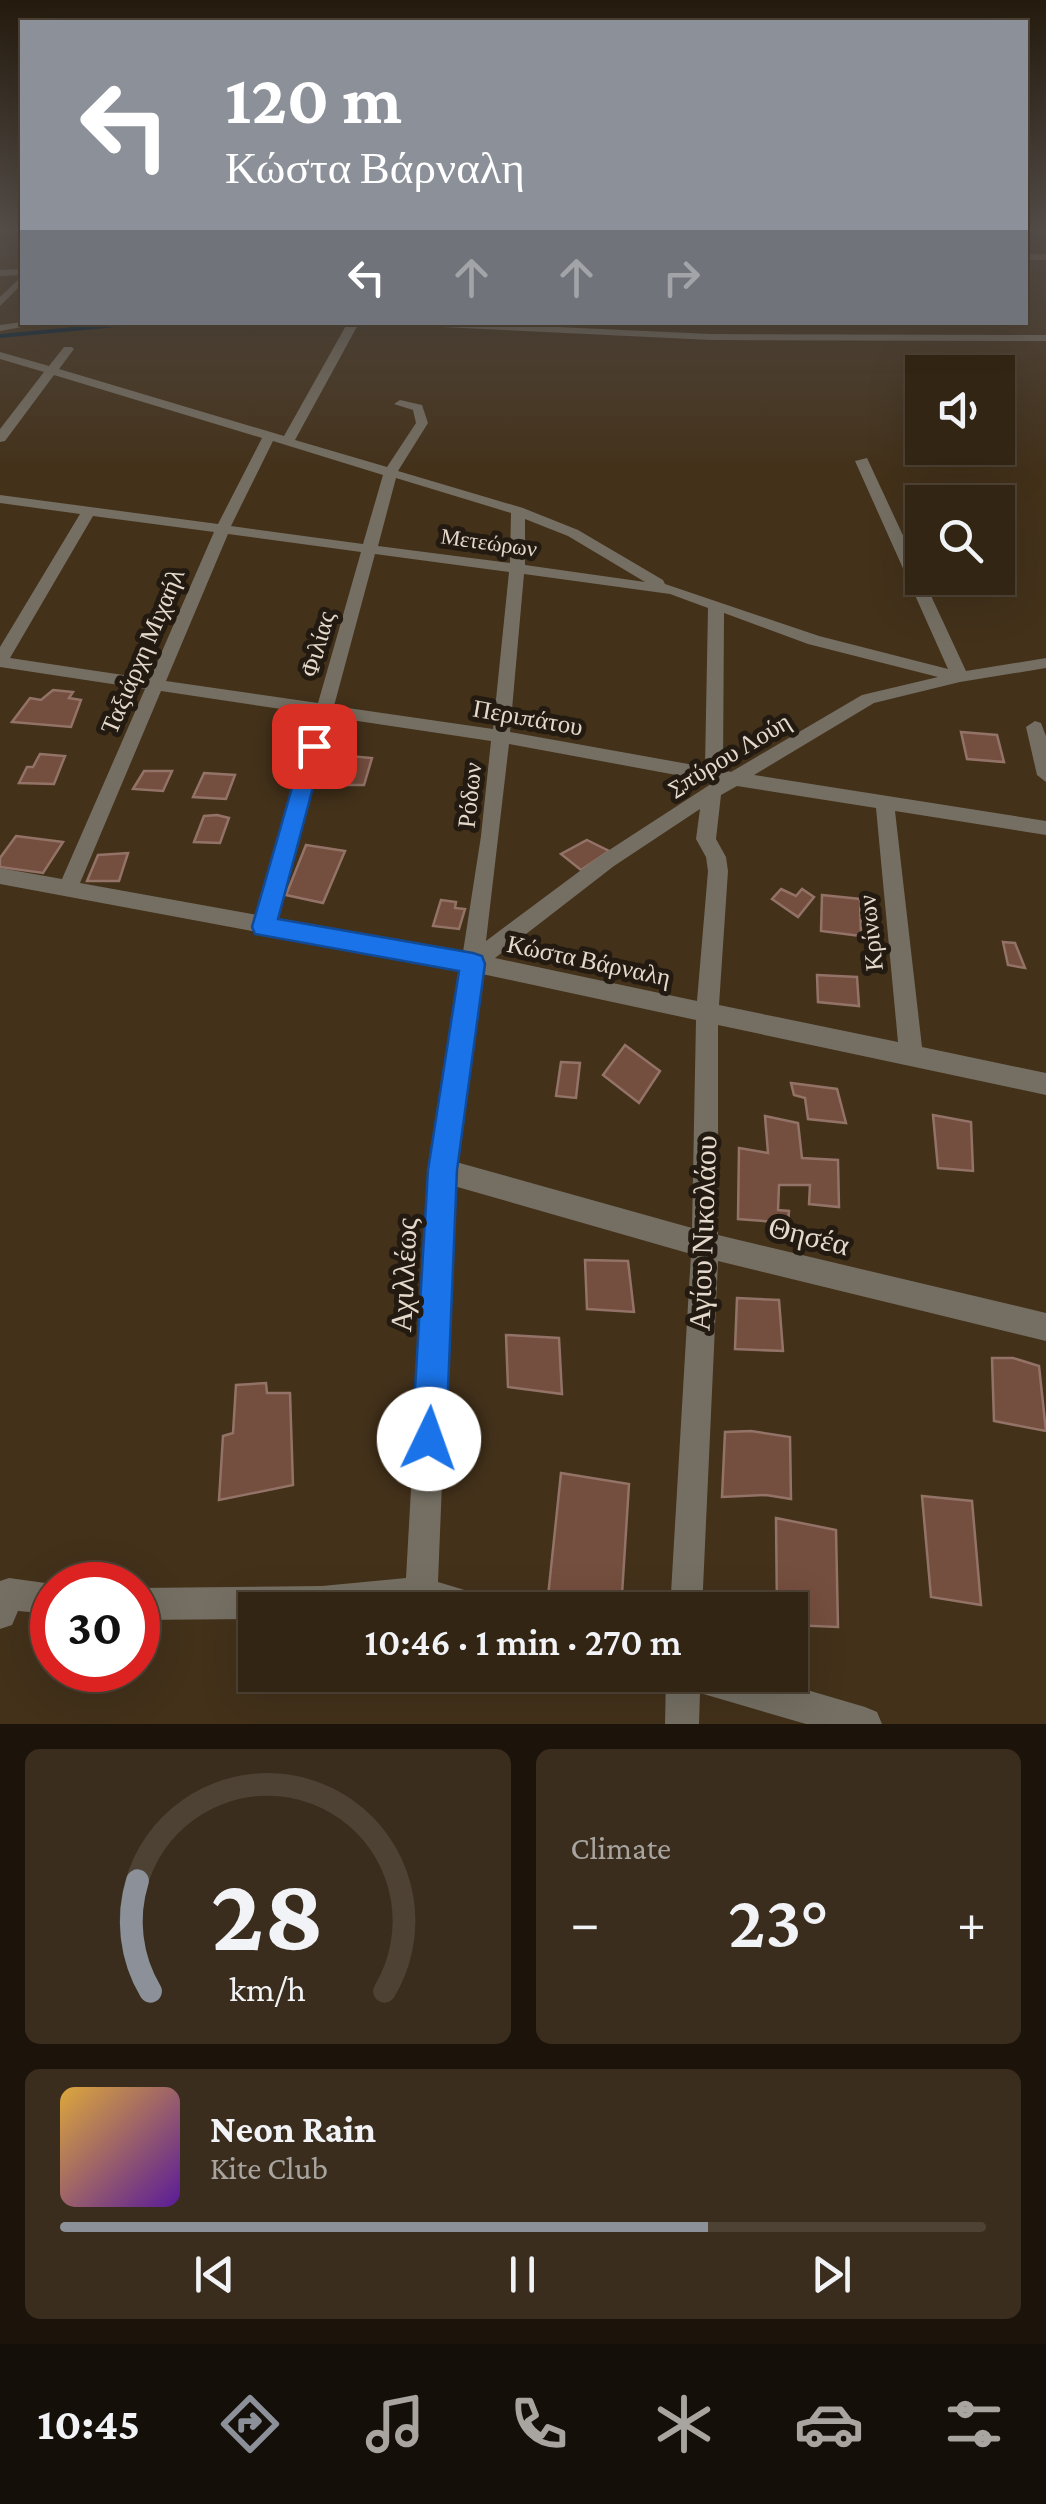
<!DOCTYPE html>
<html lang="en">
<head>
<meta charset="utf-8">
<style>
  :root { --surface:#322514; --page:#3a2d1d; --text:#f1f3f6; --muted:#a8a5a0; --line:#4d4234; --accent:#8c9099 }
  body { margin:0; font-family:"Crimson Pro",serif; background:var(--page); color:var(--text); height:100vh; display:flex; flex-direction:column; font-size:38px; white-space:nowrap }
  * { box-sizing:border-box; margin:0 }
  p { font-size:32px; color:var(--muted) }
  .icon { flex:none; width:55px; height:55px; fill:none; stroke:currentColor; stroke-width:2; stroke-linecap:round; stroke-linejoin:round }
  .map { position:relative; height:1724px; overflow:hidden }
  .details { display:flex; flex-direction:column; gap:25px; padding:25px; background:#1c140b; flex:1 }
  .details>* { flex:none }
  .top-card { position:absolute; left:20px; top:20px; width:1008px; height:305px; border-radius:0px; box-shadow:0 10px 40px #0002,0 0 0 2px var(--line); background:#8c9099; color:#fff; overflow:hidden }
  .controls { position:absolute; left:905px; top:355px; display:grid; gap:20px }
  .controls a { display:grid; place-items:center; width:110px; height:110px; border-radius:0px; background:var(--surface); box-shadow:0 10px 40px #0002,0 0 0 2px var(--line); font-size:50px }
  .speed { position:absolute; left:30px; top:1562px; display:flex; gap:20px; font-size:50px; font-weight:700; text-align:center }
  .speed>* { display:grid; place-content:center; width:130px; height:130px; border-radius:50%; background:var(--surface); box-shadow:0 10px 40px #0002,0 0 0 2px var(--line); line-height:1 }
  .speed .limit { border:15px solid #d22; background:#fff; color:#111 }
  .pin { position:absolute; display:grid; place-items:center; width:85px; height:85px; color:#fff; margin:-42px; border-radius:20px; box-shadow:0 5px 15px #0006 }
  .me { position:absolute; width:110px; margin:-55px; rotate:3deg; stroke-linejoin:round; filter:drop-shadow(0 0 8px #0008) }
  .turn { display:flex; align-items:center; gap:35px; height:210px; padding:0 40px; font-size:45px }
  .turn .icon { width:130px; height:130px; stroke-width:2.5 }
  .turn b { display:block; font-size:70px; line-height:85px }
  .lanes { display:flex; align-items:center; height:95px; padding:0 40px; background:#0003; justify-content:center; gap:50px; direction:ltr }
  .lanes .off { opacity:.35 }
  .big { font-size:75px; font-weight:600; line-height:1.1 }
  .details .card { flex:1; display:flex; flex-direction:column; justify-content:center; gap:15px; min-width:0; padding:0 35px; border-radius:15px; background:var(--page) }
  .details .dial { align-items:center; gap:0 }
  .dial svg { height:260px; overflow:visible; fill:none; stroke:var(--line); stroke-width:7; stroke-linecap:round; text-anchor:middle }
  .dial text { fill:var(--text); stroke:none }
  .song { display:flex; align-items:center; gap:30px }
  .cover { width:120px; height:120px; border-radius:15px; background:linear-gradient(135deg,hsl(40 70% 55%),hsl(270 70% 35%)) }
  .played { height:10px; border-radius:5px; background:linear-gradient(90deg,var(--accent) 70%,var(--line) 70%) }
  .keys { display:flex; justify-content:space-around; direction:ltr }
  .heat { display:flex; justify-content:space-between; align-items:center; font-size:55px; direction:ltr }
  .details .tiles { flex:1; display:grid; gap:25px; grid-template-columns:1fr 1fr }
  .card:last-child { grid-column:span 2 }
  .trip { position:absolute; left:238px; top:1592px; width:570px; height:100px; border-radius:0px; background:var(--surface); box-shadow:0 10px 40px #0002,0 0 0 2px var(--line); font-weight:600; line-height:100px; text-align:center }
  .tabs { display:flex; height:160px; justify-content:space-around; align-items:center; background:#140f08; color:var(--muted) }
  .tabs .icon { width:70px; height:70px }
  .tabs .current { color:var(--accent) }
  .tabs b { font-size:45px; color:var(--text) }
  .map>svg:first-child { display:block }
</style>
</head>
<body>
<div class="map">
<svg width="1046" height="1724" viewBox="0 0 1046 1724">
  <rect width="100%" height="100%" fill="#43311a"/>
  <g fill="none" stroke-linecap="round" stroke-linejoin="round">
    <path stroke="#002138" stroke-width="4" d="M0 336 148 322"/>
  </g>
  <g fill="#744e3e" stroke="#937367" stroke-width="2.5">
    <path d="M53 690 73 692 69 698 81 700 71 727 12 722 30 698 41 700Z"/>
    <path d="M961 732 997 735 1004 762 967 759Z"/>
    <path d="M40 754 65 756 54 784 19 783 27 767H33Z"/>
    <path d="M338 755 372 758 364 785H330Z"/>
    <path d="M144 771H172L163 791 133 789Z"/>
    <path d="M204 773 235 775 226 799 193 797Z"/>
    <path d="M217 815 229 818 220 843 194 842 204 816Z"/>
    <path d="M16 836 63 842 43 873 0 867V858Z"/>
    <path d="M587 840 609 851 581 870 561 854Z"/>
    <path d="M306 845 345 851 323 903 286 895Z"/>
    <path d="M128 853 119 881H87L98 855Z"/>
    <path d="M781 889 796 896 802 889 814 897 798 917 772 899Z"/>
    <path d="M822 895 860 899 861 936 821 931Z"/>
    <path d="M441 900 456 902 455 908 465 909 459 929 433 926Z"/>
    <path d="M1003 942 1015 943 1025 968 1008 965Z"/>
    <path d="M817 975 857 977 859 1006 818 1002Z"/>
    <path d="M625 1045 660 1071 639 1103 603 1075Z"/>
    <path d="M561 1062 580 1063 576 1098 556 1096Z"/>
    <path d="M791 1083 837 1089 846 1123 808 1119 805 1098 794 1095Z"/>
    <path d="M933 1115 971 1122 973 1171 938 1168Z"/>
    <path d="M765 1116 798 1123 802 1158 838 1160 839 1207 809 1204 810 1185H779L778 1210 789 1211 788 1223 738 1219 739 1148 768 1153Z"/>
    <path d="M585 1260 628 1261 634 1312 587 1309Z"/>
    <path d="M737 1298 779 1300 783 1351 735 1349Z"/>
    <path d="M506 1335 559 1338 562 1394 508 1387Z"/>
    <path d="M992 1358H1013L1039 1366 1046 1431 994 1421Z"/>
    <path d="M266 1383 267 1393H290L293 1485 219 1500 223 1436 233 1433 236 1385Z"/>
    <path d="M751 1431 790 1437 791 1499 766 1495 722 1497 725 1432Z"/>
    <path d="M561 1473 629 1484 621 1610 547 1606Z"/>
    <path d="M922 1496 972 1501 981 1605 931 1597Z"/>
    <path d="M776 1518 836 1530 838 1627 790 1625V1610H777Z"/>
  </g>
  <g fill="none" stroke-linecap="round" stroke-linejoin="round">
    <g fill="#756f63" fill-rule="evenodd">
      <rect x="1025" y="254" width="21" height="6"/>
      <path d="M22 269V275L0 276V270Z"/>
      <path d="M22 276V284L0 306V297Z"/>
      <path d="M22 322H49L0 331V325Z"/>
      <path d="M348 322H450L711 334 1046 335V341L711 340 359 323 295 440 387 467 416 423 413 410 394 404 400 400 422 405 428 423 398 471 523 508 578 530 663 580 665 584 819 636 948 669 855 461 867 458 966 671 1046 658V668L960 682 874 703 754 775 1046 821V835L895 811 922 1047 1046 1073V1095L718 1025V1235L1046 1313V1341L718 1261 702 1610H670L691 1254 454 1186 438 1582 491 1598 495 1610H255V1619L138 1620V1588L322 1586 406 1578 429 1170 460 970 0 884V868L62 879 145 689 0 667V647L80 514 0 503V495L218 524 262 438 54 375 5 441 0 442V429L44 372 0 359V352L49 366 64 347H72L74 349 59 369 284 436ZM273 441 383 475 363 544 231 526ZM396 478 511 513 510 563 378 546ZM93 516 214 532 150 679 10 658ZM525 519 568 536 645 582 525 565ZM228 534 361 552 318 703 166 681ZM375 554 509 572 493 729 334 706ZM524 574 670 594 708 608 705 767 510 732ZM724 613 808 644 938 677 862 695 731 772 723 770ZM161 691 314 714 257 915 80 883ZM331 717 491 741 481 836 463 952 277 918ZM509 744 714 782 600 856 486 941ZM737 786 876 808 898 1042 719 1005 728 871 726 857 716 839 721 795ZM700 809 696 839 706 857 708 871 697 1001 495 958 614 866ZM482 974 696 1020 692 1228 456 1162Z"/>
      <path d="M1035 721 1041 723 1046 736V782L1037 775 1026 727Z"/>
      <path d="M9 1578 60 1585H52V1614L18 1611 12 1625 0 1629V1581Z"/>
      <path d="M666 1675H756L865 1707 877 1712 882 1724H806L700 1693 699 1724H665Z"/>
    </g>
  </g>
  <linearGradient id="sky" x2="0" y2="1"><stop stop-color="#251b0e"/><stop offset="0.49" stop-color="#554e49"/><stop offset="1" stop-color="#554e49" stop-opacity="0"/></linearGradient>
  <rect width="1046" height="469" fill="url(#sky)"/>
  <path fill="#1a73e8" stroke="#114b97" stroke-width="2.5" d="M314 739 324 746 278 919 473 953 482 956 485 964 457 1170 446 1439 441 1451 429 1456 417 1451 412 1439 428 1170 459 971 255 934 252 927 304 746Z"/>
  <g text-anchor="middle" stroke-width="10" stroke-linejoin="round" paint-order="stroke">
    <g font-size="22" fill="#e5d9cc" stroke="#231b11">
      <text transform="translate(489 542) rotate(8)" y="8">Μετεώρων</text>
    </g>
    <g font-size="25" fill="#e5d9cc" stroke="#231b11">
      <text transform="translate(317 644) rotate(-74)" y="9">Φιλίας</text>
      <text transform="translate(142 651) rotate(-67)" y="9">Ταξιάρχη Μιχαήλ</text>
      <text transform="translate(528 717) rotate(10)" y="9">Περιπάτου</text>
      <text transform="translate(729 754) rotate(-31)" y="9">Σπύρου Λούη</text>
      <text transform="translate(469 795) rotate(-84)" y="9">Ρόδων</text>
      <text transform="translate(870 933) rotate(-96)" y="9">Κρίνων</text>
      <text transform="translate(589 960) rotate(12)" y="9">Κώστα Βάρναλη</text>
    </g>
    <g font-size="30" fill="#e5d9cc" stroke="#231b11">
      <text transform="translate(703 1233) rotate(-88)" y="10">Αγίου Νικολάου</text>
      <text transform="translate(809 1236) rotate(14)" y="10">Θησέα</text>
      <text transform="translate(404 1275) rotate(-87)" y="10">Αχιλλέως</text>
    </g>
  </g>
</svg>
<div class="controls">
<a><svg class="icon" aria-label="sound" viewBox="0 0 24 24"><path d="M4 9h4l5-4v14l-5-4H4zM17 9q2 3 0 6"/></svg></a>
<a><svg class="icon" aria-label="search" viewBox="0 0 24 24"><circle cx="10" cy="10" r="6"/><path d="M15 15l6 6"/></svg></a>
</div>
<div class="speed"><div class="limit">30</div></div>
<div class="pin" style="left:314px;top:746px;background:#d93025"><svg class="icon" aria-label="arrive" viewBox="0 0 24 24"><path d="M6 21V4h12l-3 4 3 4H6"/></svg></div>
<svg class="me" style="left:429px;top:1439px" viewBox="-20 -20 40 40"><circle r="19" fill="#fff"/><path d="M0-13L10 11 0 6-10 11z" fill="#1a73e8"/></svg>
<div class="trip">10:46 · 1 min · 270 m</div>
<div class="top-card">
<div class="turn"><svg class="icon" aria-label="left" viewBox="0 0 24 24"><path d="M17 20v-9H6M10 6l-5 5 5 5"/></svg><div><b>120 m</b>Κώστα Βάρναλη</div></div>
<div class="lanes"><svg class="icon" aria-label="left" viewBox="0 0 24 24"><path d="M17 20v-9H6M10 6l-5 5 5 5"/></svg><svg class="icon off" aria-label="ahead" viewBox="0 0 24 24"><path d="M12 20V5M6 11l6-6 6 6"/></svg><svg class="icon off" aria-label="ahead" viewBox="0 0 24 24"><path d="M12 20V5M6 11l6-6 6 6"/></svg><svg class="icon off" aria-label="right" viewBox="0 0 24 24"><path d="M7 20v-9h11M14 6l5 5-5 5"/></svg></div>
</div>
</div>
<section class="details">
<div class="tiles">
<div class="card dial"><svg viewBox="0 0 100 80">
<path d="M14 69A42 42 0 1 1 86 69"/>
<path d="M14 69A42 42 0 0 1 10 35" stroke="#8c9099"/>
<text x="50" y="56" font-size="32" font-weight="700">28</text>
<text x="50" y="72" font-size="11">km/h</text>
</svg></div>
<div class="card"><p>Climate</p>
<div class="heat"><a>−</a><b class="big">23°</b><a>+</a></div>
</div>
<div class="card">
<div class="song"><i class="cover"></i><div><b>Neon Rain</b><p>Kite Club</p></div></div>
<div class="played"></div>
<div class="keys"><svg class="icon" aria-label="previous" viewBox="0 0 24 24"><path d="M18 5L8 12l10 7zM5 5v14"/></svg><svg class="icon" aria-label="pause" viewBox="0 0 24 24"><path d="M8 5v14M16 5v14"/></svg><svg class="icon" aria-label="next" viewBox="0 0 24 24"><path d="M6 5l10 7-10 7zM19 5v14"/></svg></div>
</div>
</div>
</section>
<nav class="tabs">
<b>10:45</b>
<svg class="icon current" aria-label="directions" viewBox="0 0 24 24"><path d="M12 3l9 9-9 9-9-9zM9 14v-3h6M13 9l2 2-2 2"/></svg>
<svg class="icon" aria-label="music" viewBox="0 0 24 24"><path d="M9 18V5l10-2v13"/><circle cx="6" cy="18" r="3"/><circle cx="16" cy="16" r="3"/></svg>
<svg class="icon" aria-label="phone" viewBox="0 0 24 24"><path d="M5 4h4l2 5-3 2q2 4 5 5l2-3 5 2v4C11 20 4 13 5 4z"/></svg>
<svg class="icon" aria-label="climate" viewBox="0 0 24 24"><path d="M12 3v18M4 7l16 10M4 17L20 7"/></svg>
<svg class="icon" aria-label="car" viewBox="0 0 24 24"><path d="M5 17H2v-5l4-1 3-4h7l3 4 3 1v5h-3M9 17h6M6 11h13"/><circle cx="7" cy="17" r="2"/><circle cx="17" cy="17" r="2"/></svg>
<svg class="icon" aria-label="filters" viewBox="0 0 24 24"><path d="M4 7h16M4 17h16"/><circle cx="9" cy="7" r="2"/><circle cx="15" cy="17" r="2"/></svg>
</nav>
</body>
</html>
